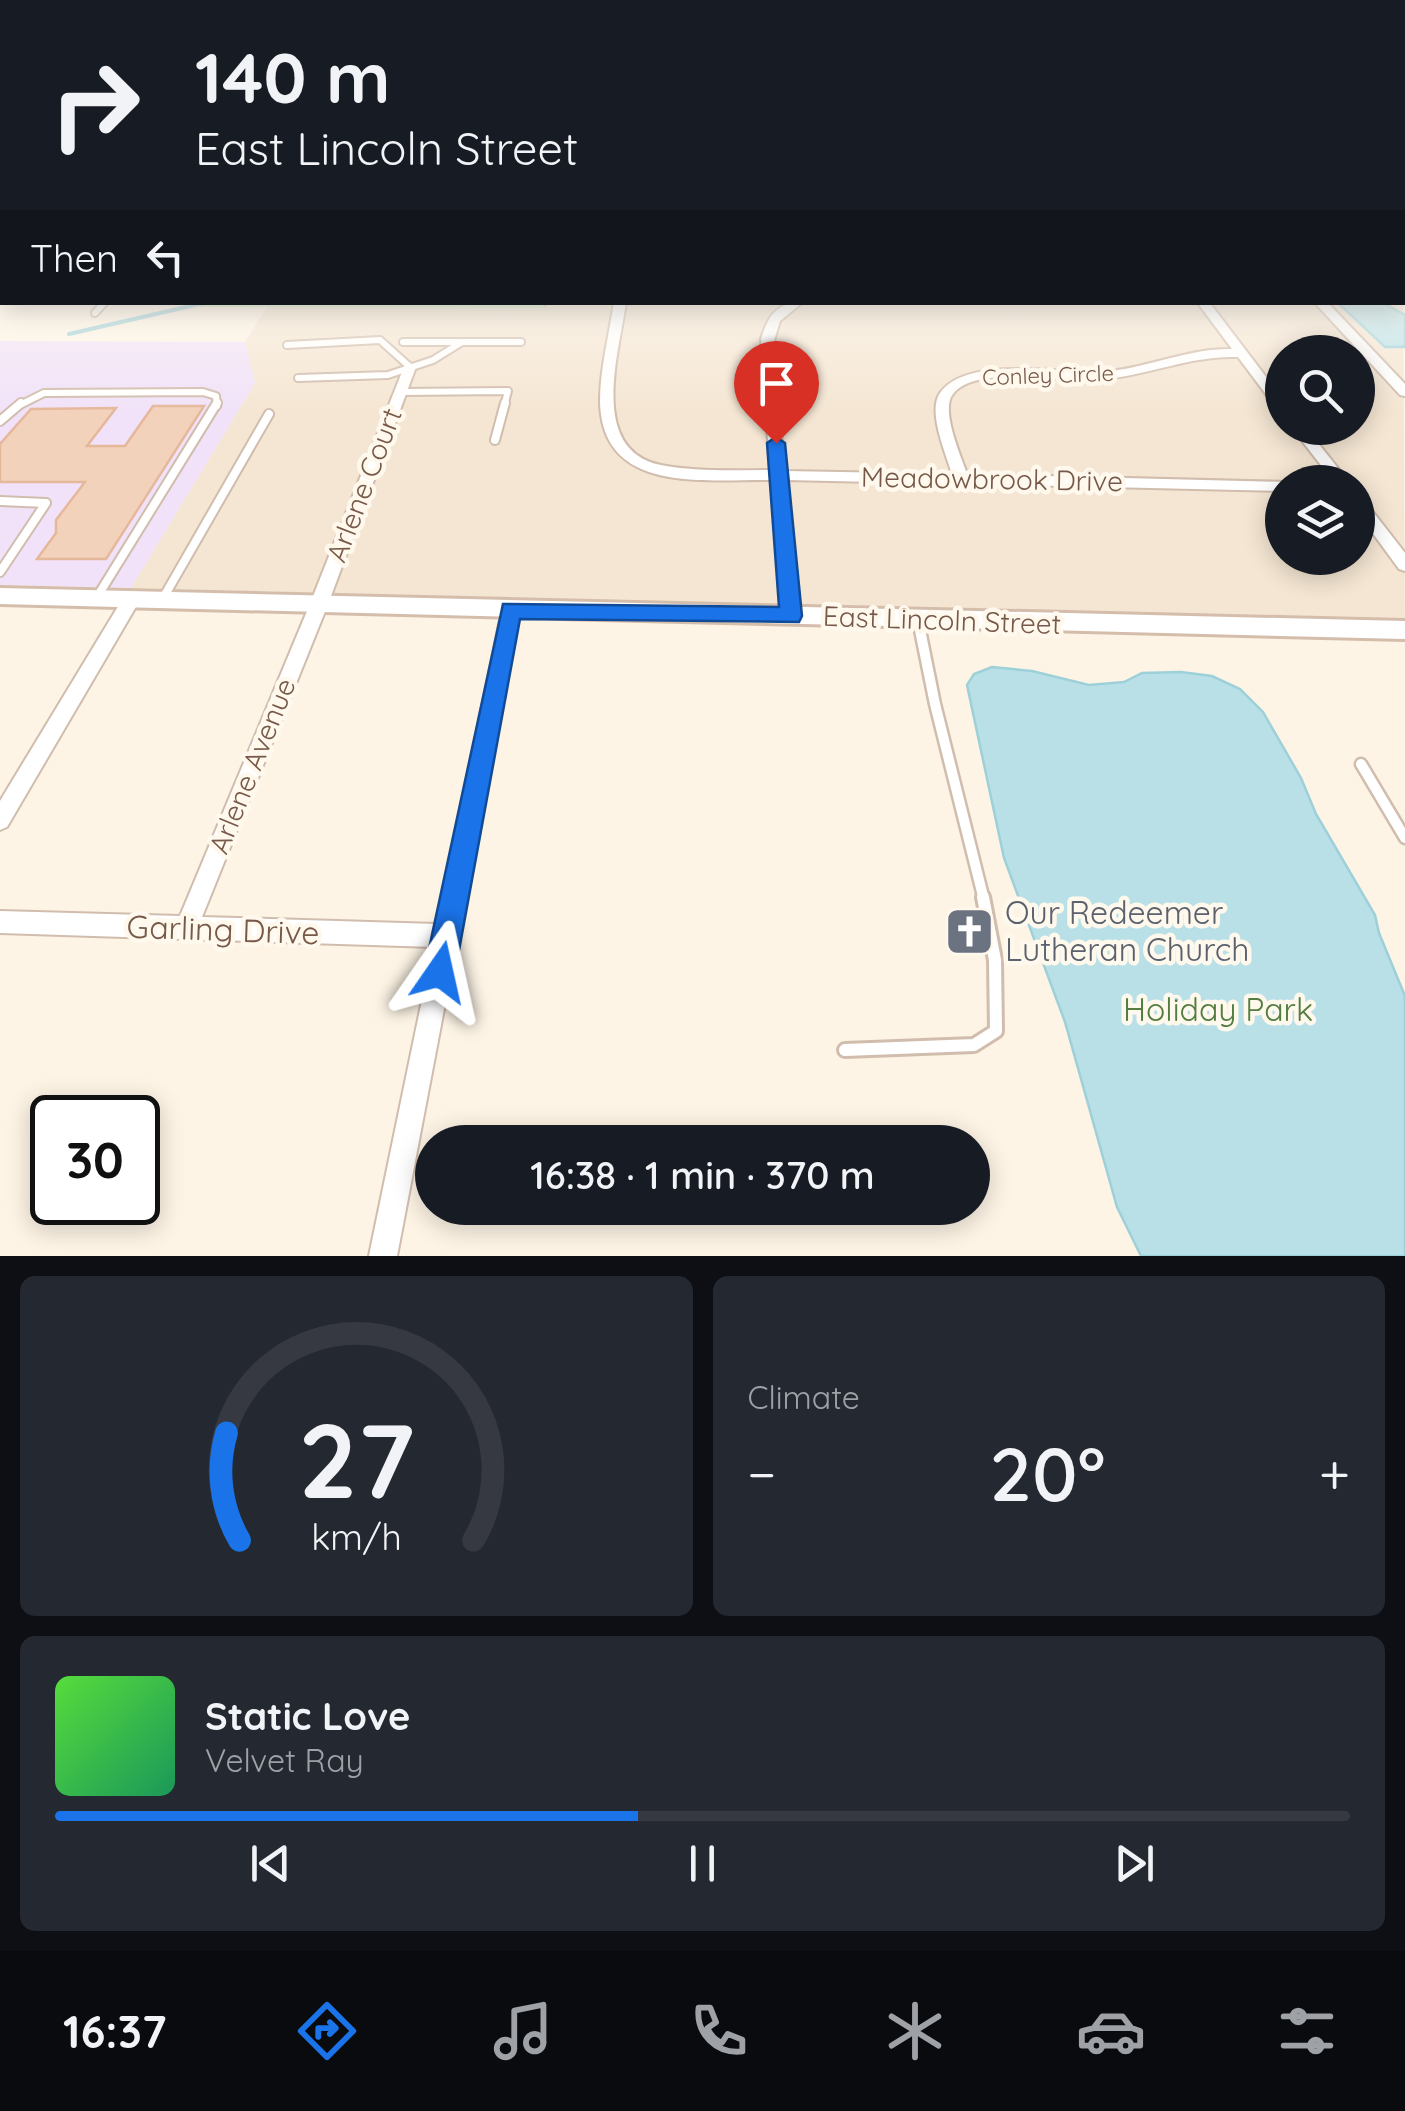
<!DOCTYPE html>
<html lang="en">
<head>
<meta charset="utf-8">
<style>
  :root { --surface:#171b24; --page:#242831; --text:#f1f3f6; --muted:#9ea1a6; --line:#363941; --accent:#1a73e8 }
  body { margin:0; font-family:Quicksand,sans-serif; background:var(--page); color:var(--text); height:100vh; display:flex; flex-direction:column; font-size:38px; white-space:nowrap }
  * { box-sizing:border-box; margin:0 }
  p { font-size:32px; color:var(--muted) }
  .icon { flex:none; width:55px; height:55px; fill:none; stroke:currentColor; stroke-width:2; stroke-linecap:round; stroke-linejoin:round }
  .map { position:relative; height:1256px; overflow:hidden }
  .drawer { display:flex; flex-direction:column; gap:20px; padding:20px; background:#0d0f14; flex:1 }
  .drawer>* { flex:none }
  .top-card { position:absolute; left:0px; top:0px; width:1405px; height:305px; box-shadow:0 5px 25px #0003; background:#171b24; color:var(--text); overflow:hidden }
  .buttons { position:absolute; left:1265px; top:335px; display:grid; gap:20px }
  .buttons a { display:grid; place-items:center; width:110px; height:110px; border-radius:50%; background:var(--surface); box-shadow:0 5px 25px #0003; font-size:50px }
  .speed { position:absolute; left:30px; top:1095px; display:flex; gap:20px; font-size:50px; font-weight:700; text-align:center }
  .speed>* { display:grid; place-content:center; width:130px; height:130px; border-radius:50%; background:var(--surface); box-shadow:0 5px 25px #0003; line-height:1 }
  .speed .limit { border:5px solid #111; border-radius:15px; background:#fff; color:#111 }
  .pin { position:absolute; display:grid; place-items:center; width:85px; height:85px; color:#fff; margin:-102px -42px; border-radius:50% 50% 50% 0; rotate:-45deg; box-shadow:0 0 10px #0007 }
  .pin .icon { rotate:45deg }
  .me { position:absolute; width:110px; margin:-55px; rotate:11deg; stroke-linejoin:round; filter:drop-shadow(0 0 8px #0008) }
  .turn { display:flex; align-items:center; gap:35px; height:210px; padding:0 30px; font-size:45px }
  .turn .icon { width:130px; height:130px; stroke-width:2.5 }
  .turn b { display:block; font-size:70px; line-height:85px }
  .then { display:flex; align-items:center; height:95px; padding:0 30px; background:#0003; gap:20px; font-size:38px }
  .big { font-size:75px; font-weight:600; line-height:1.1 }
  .drawer .card { flex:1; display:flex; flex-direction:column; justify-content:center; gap:15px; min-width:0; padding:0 35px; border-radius:15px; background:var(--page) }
  .drawer .dial { align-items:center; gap:0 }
  .dial svg { height:260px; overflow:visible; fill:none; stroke:var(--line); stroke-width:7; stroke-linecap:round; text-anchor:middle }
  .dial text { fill:var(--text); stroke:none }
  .song { display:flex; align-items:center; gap:30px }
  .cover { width:120px; height:120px; border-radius:15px; background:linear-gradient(135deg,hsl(110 70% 55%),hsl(150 70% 35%)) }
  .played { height:10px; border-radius:5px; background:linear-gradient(90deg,var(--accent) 45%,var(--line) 45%) }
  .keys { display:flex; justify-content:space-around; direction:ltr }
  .heat { display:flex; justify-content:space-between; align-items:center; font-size:55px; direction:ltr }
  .drawer .tiles { flex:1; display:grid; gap:20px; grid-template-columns:1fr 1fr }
  .card:last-child { grid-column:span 2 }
  .trip { position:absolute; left:415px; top:1125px; width:575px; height:100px; border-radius:50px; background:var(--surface); box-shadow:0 5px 25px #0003; font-weight:600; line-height:100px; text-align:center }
  .tabs { display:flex; height:160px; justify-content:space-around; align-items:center; background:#090b0e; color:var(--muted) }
  .tabs .icon { width:70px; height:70px }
  .tabs .on { color:var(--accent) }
  .tabs b { font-size:45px; color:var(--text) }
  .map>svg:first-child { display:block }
</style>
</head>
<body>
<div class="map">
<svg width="1405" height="1256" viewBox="0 0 1405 1256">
  <rect width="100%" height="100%" fill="#fdf4e5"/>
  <path fill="#f5e6d3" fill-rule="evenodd" d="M1403 299 1405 620 131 588 255 383 245 342 267 307 546 308 548 302H1402ZM1282 352H1358V428H1282ZM1282 482H1358V558H1282Z"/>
  <path fill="#f1e2f9" d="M0 341 245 342 255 383 131 588 0 585Z"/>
  <path fill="#d3ebc3" d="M198 303H548L547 308 198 307Z"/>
  <g fill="#b9e0e7" stroke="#9ed0d9" stroke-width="2.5">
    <path d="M1338 303H1383L1405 315V347H1385Z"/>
    <path d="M992 667 1032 671 1089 685 1124 682 1142 673 1181 672 1212 676 1240 689 1263 712 1301 778 1316 814 1375 915 1379 933 1405 996V1256H1141L1117 1207 1065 1022 1004 858 967 685 974 674Z"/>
  </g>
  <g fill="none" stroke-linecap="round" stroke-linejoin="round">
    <path stroke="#9ed0d9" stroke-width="4" d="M69 334 208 302"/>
  </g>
  <path fill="#f3d2bc" stroke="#e6b89b" stroke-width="2.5" d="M153 406H204L106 559H37L56 533V520L85 482H0V444L31 409 116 408 87 446H125Z"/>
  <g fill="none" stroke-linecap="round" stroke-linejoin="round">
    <defs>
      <g id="lane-far3">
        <path d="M95 313 105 302"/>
        <path d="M403 342H459"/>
        <path d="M287 345 380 340 410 367"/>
        <path d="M298 378 388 375 433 360 462 342H521"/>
        <path d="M401 392 508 391 504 406"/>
        <path d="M18 406 44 393 203 392 216 396 217 406"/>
      </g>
      <g id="lane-far2">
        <path d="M0 421 21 403"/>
        <path d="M495 440 505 403"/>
        <path d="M0 501 46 503 0 572"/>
        <path d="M97 597 217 403"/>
        <path d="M162 600 269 414"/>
      </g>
      <g id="lane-far1">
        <path d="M918 620 935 704 984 900"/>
        <path d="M1361 764 1405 838"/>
      </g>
      <path id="lane" d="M845 1050 974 1045 996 1031 995 960 983 897"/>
      <g id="street">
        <path d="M614 302H626C619 354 588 450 661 465 696 472 735 470 770 470L761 339C768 316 777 302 803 302L780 321 772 347 785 471 952 474C946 454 927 411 940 393 969 353 1067 376 1111 371 1152 366 1191 348 1232 349L1197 302H1209L1282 398V410L1277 409 1238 357C1186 355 1139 380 1087 380 1055 380 974 366 953 394 940 410 961 456 967 474L1287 482H1282V491L786 480 800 616 797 621H785L782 616 771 480C705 479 602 495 600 402 600 369 609 335 614 302Z"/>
        <path d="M1314 302H1327L1405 384V396L1400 395Z"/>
        <path d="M410 363 416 367 328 604 202 917 437 924 502 610 505 605H517L520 610 397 1256H369L433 947 0 933V911L180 916 310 604 404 367Z"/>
        <path d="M1292 428H1306L1349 482H1334Z"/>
        <path d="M1358 498 1363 499 1405 553V571L1399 569 1358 513Z"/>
        <path d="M131 593 140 600 137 605 7 827 0 830V801L125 595Z"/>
      </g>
      <path id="secondary" d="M0 588 1405 621V639L0 604Z"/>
      <rect id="primary" x="1402" y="288" width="3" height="11"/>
    </defs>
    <use href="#lane-far3" stroke="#d1bdad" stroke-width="10"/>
    <use href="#lane-far2" stroke="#d1bdad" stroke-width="12"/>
    <use href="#lane-far1" stroke="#d1bdad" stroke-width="15"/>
    <use href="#lane" stroke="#d1bdad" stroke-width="18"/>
    <use href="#street" stroke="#d1bdad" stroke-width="4"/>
    <use href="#secondary" stroke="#d4bdab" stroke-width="6"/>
    <use href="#primary" stroke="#dcd4d0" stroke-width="4"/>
    <path stroke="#d8b59e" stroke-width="2.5" stroke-dasharray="1 5" stroke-linecap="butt" d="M545 306 546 302"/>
    <use href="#lane-far3" stroke="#fff" stroke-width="6"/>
    <use href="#lane-far2" stroke="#fff" stroke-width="8"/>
    <use href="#lane-far1" stroke="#fff" stroke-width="10"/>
    <use href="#lane" stroke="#fff" stroke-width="12"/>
    <use href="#street" fill="#fff" fill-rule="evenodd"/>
    <use href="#secondary" fill="#fff" fill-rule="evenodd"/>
    <use href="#primary" fill="#fdd99c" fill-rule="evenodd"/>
  </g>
  <linearGradient id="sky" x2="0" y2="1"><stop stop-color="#95c6e8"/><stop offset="0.57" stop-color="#fefaf3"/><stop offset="1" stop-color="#fefaf3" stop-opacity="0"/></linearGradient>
  <rect width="1405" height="412" fill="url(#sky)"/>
  <path fill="#1a73e8" stroke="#114b97" stroke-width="2.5" d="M776 437 785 443 802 616 799 622 520 619 455 972 450 983 440 987 429 983 424 972 503 604 779 607 767 443Z"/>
  <defs>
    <symbol id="church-square" viewBox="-11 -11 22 22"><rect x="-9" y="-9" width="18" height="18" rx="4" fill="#6b7280" stroke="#fff8ec"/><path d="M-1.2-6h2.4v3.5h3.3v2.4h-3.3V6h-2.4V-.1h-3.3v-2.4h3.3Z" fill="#fff"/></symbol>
  </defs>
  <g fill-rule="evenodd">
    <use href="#church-square" x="942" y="904" width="55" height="55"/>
  </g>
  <g text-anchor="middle" stroke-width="9" stroke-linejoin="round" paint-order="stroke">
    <g font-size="22" fill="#775949" stroke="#fff8ec">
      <text transform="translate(1048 375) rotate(-2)" y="8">Conley Circle</text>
    </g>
    <g font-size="28" fill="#775949" stroke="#fff8ec">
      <text transform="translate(992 479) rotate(1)" y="10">Meadowbrook Drive</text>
      <text transform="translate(364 485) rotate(-69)" y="10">Arlene Court</text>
      <text transform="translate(942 620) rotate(2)" y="10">East Lincoln Street</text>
      <text transform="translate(252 766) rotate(-68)" y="10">Arlene Avenue</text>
    </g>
    <g font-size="32" fill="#5b616d" stroke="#fff8ec" text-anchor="start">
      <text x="1005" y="924">Our Redeemer<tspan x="1005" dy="37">Lutheran Church</tspan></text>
    </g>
    <g font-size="32" fill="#775949" stroke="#fff8ec">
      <text transform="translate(223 930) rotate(2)" y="11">Garling Drive</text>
    </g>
    <g font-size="32" fill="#537d41" stroke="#fff8ec">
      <text x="1218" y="1021">Holiday Park</text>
    </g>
  </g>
</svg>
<div class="buttons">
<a><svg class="icon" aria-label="search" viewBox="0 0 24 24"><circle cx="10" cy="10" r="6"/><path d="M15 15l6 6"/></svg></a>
<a><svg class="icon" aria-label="layers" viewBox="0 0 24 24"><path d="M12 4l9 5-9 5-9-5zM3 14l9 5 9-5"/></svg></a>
</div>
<div class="speed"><div class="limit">30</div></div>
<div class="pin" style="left:776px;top:443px;background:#d93025"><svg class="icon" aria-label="arrive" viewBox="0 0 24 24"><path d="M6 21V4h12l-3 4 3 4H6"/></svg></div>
<svg class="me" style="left:440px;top:972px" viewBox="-20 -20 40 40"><path d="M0-17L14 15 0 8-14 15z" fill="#1a73e8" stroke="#fff" stroke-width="4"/></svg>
<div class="trip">16:38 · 1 min · 370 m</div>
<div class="top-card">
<div class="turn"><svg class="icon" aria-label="right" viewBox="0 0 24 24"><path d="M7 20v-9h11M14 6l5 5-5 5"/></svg><div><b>140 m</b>East Lincoln Street</div></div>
<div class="then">Then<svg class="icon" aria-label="left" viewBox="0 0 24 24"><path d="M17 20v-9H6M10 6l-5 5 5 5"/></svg></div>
</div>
</div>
<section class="drawer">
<div class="tiles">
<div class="card dial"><svg viewBox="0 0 100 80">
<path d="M14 69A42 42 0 1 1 86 69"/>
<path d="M14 69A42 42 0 0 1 10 36" stroke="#1a73e8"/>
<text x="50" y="56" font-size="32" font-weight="700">27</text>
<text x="50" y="72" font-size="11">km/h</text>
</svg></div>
<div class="card"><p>Climate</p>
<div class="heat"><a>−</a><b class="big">20°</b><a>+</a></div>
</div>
<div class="card">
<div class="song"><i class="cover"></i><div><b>Static Love</b><p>Velvet Ray</p></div></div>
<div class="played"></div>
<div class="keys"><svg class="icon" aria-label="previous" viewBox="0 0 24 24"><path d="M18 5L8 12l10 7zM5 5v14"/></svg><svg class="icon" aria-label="pause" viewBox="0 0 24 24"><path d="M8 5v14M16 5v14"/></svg><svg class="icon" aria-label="next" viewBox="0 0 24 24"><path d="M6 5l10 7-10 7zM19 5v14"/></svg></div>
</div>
</div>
</section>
<nav class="tabs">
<b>16:37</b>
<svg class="icon on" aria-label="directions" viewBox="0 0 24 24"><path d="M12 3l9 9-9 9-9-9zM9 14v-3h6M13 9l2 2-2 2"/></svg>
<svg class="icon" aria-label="music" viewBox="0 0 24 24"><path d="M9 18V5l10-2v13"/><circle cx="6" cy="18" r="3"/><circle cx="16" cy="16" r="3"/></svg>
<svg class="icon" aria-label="phone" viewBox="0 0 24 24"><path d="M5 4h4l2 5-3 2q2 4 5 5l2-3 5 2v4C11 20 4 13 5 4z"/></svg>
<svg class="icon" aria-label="climate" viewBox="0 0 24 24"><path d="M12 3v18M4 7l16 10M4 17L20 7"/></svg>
<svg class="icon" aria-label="car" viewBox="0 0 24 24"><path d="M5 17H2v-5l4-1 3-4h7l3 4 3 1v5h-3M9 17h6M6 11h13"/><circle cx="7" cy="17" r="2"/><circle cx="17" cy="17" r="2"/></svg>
<svg class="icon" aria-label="filters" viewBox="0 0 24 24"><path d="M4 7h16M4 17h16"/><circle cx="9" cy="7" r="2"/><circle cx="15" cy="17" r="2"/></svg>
</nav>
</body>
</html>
